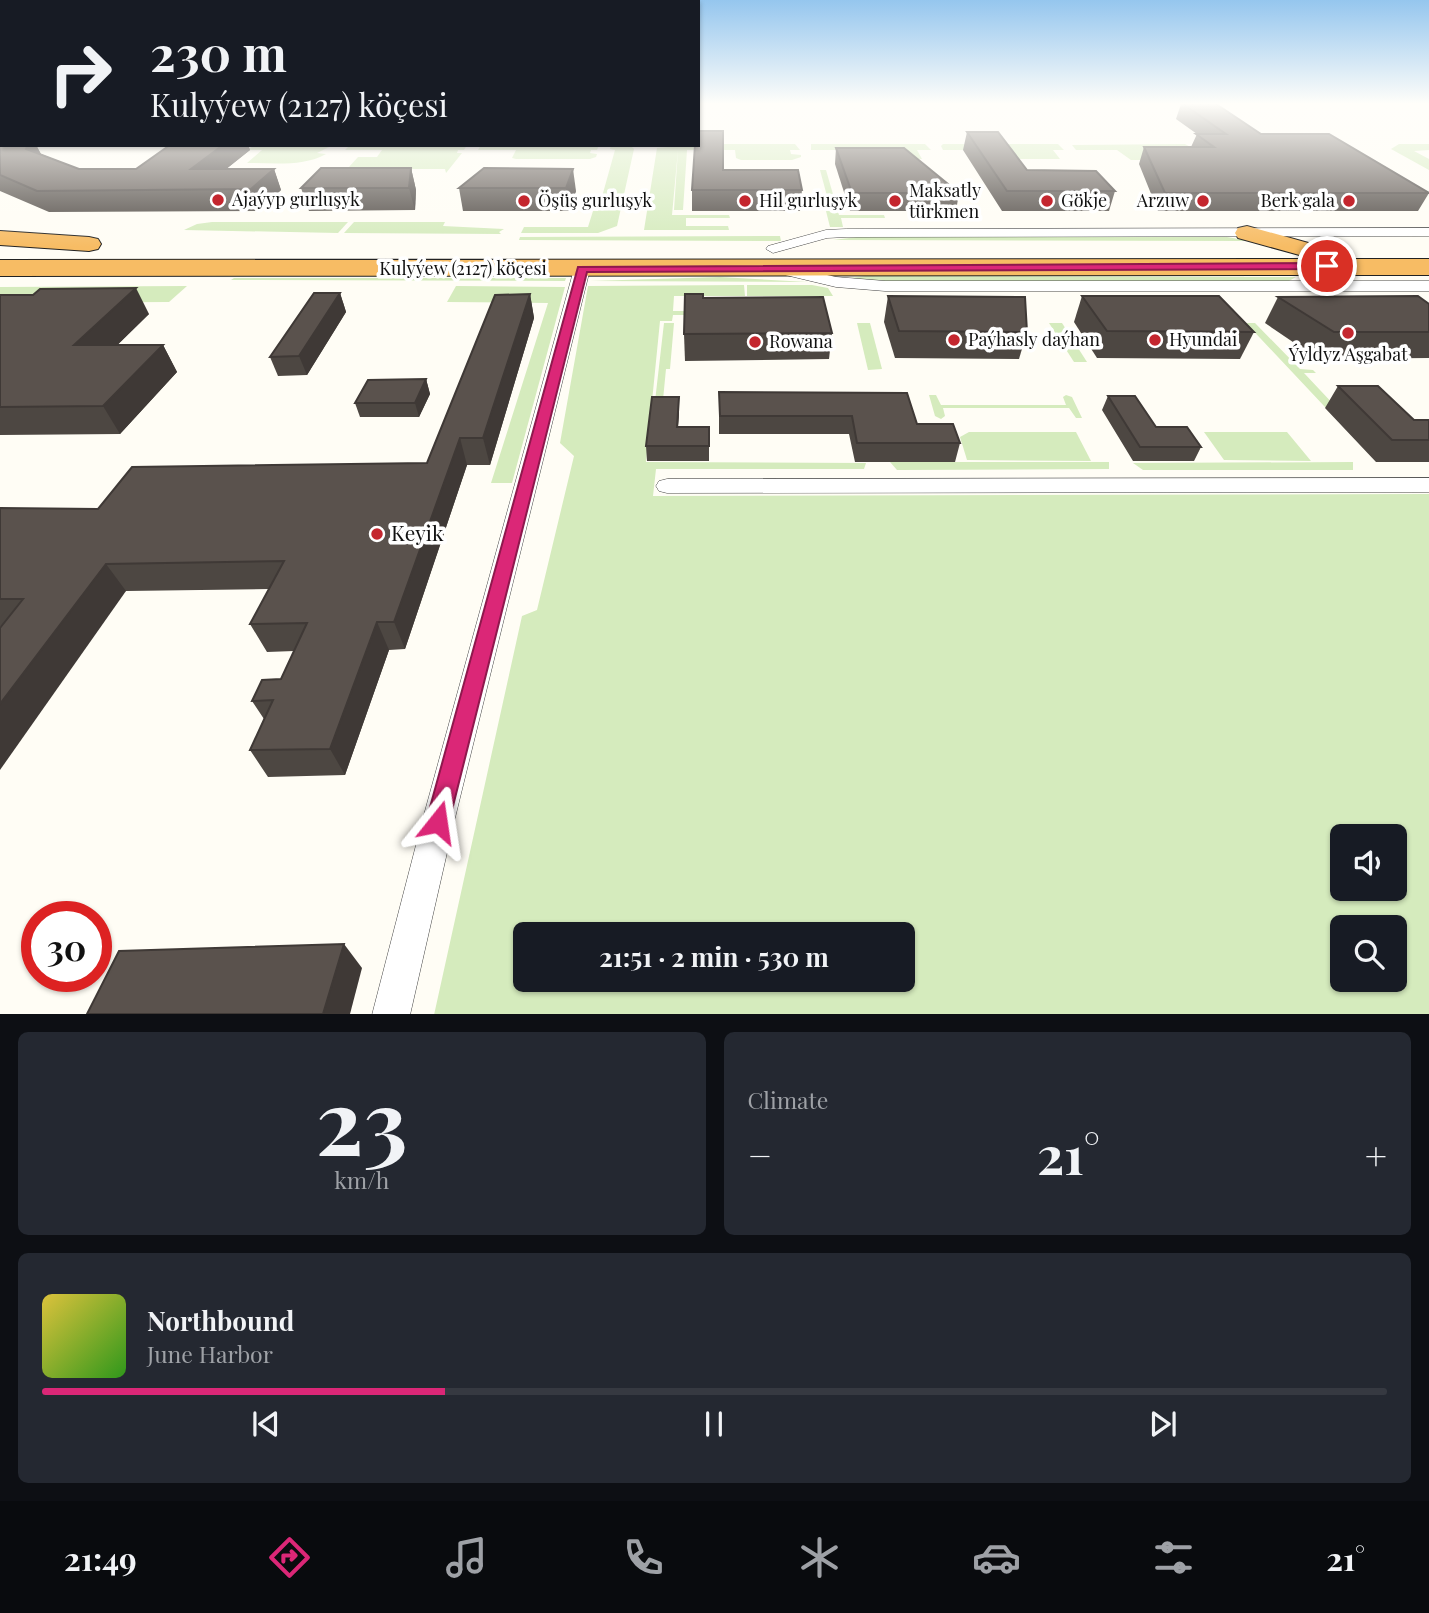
<!DOCTYPE html>
<html lang="en">
<head>
<meta charset="utf-8">
<style>
  :root { --surface:#171b24; --page:#242831; --text:#f1f3f6; --muted:#9ea1a6; --line:#363941; --accent:#db2777 }
  body { margin:0; font-family:"Playfair Display",serif; background:var(--page); color:var(--text); height:100vh; display:flex; flex-direction:column; font-size:26px; white-space:nowrap }
  * { box-sizing:border-box; margin:0 }
  p { font-size:23px; color:var(--muted) }
  .icon { flex:none; width:38px; height:38px; fill:none; stroke:currentColor; stroke-width:2; stroke-linecap:round; stroke-linejoin:round }
  .map { position:relative; height:1014px; overflow:hidden }
  .side { display:flex; flex-direction:column; gap:18px; padding:18px; background:#0d0f14; flex:1 }
  .side>* { flex:none }
  .banner { position:absolute; left:0px; top:0px; width:700px; height:147px; box-shadow:0 2px 5px #0004; background:#171b24; color:var(--text); overflow:hidden }
  .fabs { position:absolute; left:1330px; top:824px; display:grid; gap:14px }
  .fabs a { display:grid; place-items:center; width:77px; height:77px; border-radius:10px; background:var(--surface); box-shadow:0 2px 5px #0004; font-size:35px }
  .speed { position:absolute; left:21px; top:901px; display:flex; gap:14px; font-size:35px; font-weight:700; text-align:center }
  .speed>* { display:grid; place-content:center; width:91px; height:91px; border-radius:50%; background:var(--surface); box-shadow:0 2px 5px #0004; line-height:1 }
  .speed .limit { border:10px solid #d22; background:#fff; color:#111 }
  .pin { position:absolute; display:grid; place-items:center; width:60px; height:60px; color:#fff; margin:-30px; border:4px solid #fff; border-radius:50%; box-shadow:0 2px 7px #0007 }
  .me { position:absolute; width:77px; margin:-38px; rotate:15deg; stroke-linejoin:round; filter:drop-shadow(0 0 5px #0008) }
  .turn { display:flex; align-items:center; gap:24px; height:147px; padding:0 35px; font-size:32px }
  .turn .icon { width:91px; height:91px; stroke-width:2.5 }
  .turn b { display:block; font-size:49px; line-height:60px }
  .big { font-size:52px; font-weight:700; line-height:1.1 }
  .side .tile { flex:1; display:flex; flex-direction:column; justify-content:center; gap:10px; min-width:0; padding:0 24px; border-radius:10px; background:var(--page) }
  .side .dial { align-items:center; gap:0 }
  .dial b { font-size:91px; line-height:1 }
  .song { display:flex; align-items:center; gap:21px }
  .cover { width:84px; height:84px; border-radius:10px; background:linear-gradient(135deg,hsl(50 70% 55%),hsl(110 70% 35%)) }
  .played { height:7px; border-radius:4px; background:linear-gradient(90deg,var(--accent) 30%,var(--line) 30%) }
  .keys { display:flex; justify-content:space-around; direction:ltr }
  .heat { display:flex; justify-content:space-between; align-items:center; font-size:38px; direction:ltr }
  .side .tiles { flex:1; display:grid; gap:18px; grid-template-columns:1fr 1fr }
  .tile:last-child { grid-column:span 2 }
  .trip { position:absolute; left:513px; top:922px; width:402px; height:70px; border-radius:10px; background:var(--surface); box-shadow:0 2px 5px #0004; font-weight:700; line-height:70px; text-align:center }
  .dock { display:flex; height:112px; justify-content:space-around; align-items:center; background:#090b0e; color:var(--muted) }
  .dock .icon { width:49px; height:49px }
  .dock .selected { color:var(--accent) }
  .dock b { font-size:32px; color:var(--text) }
  .map>svg:first-child { display:block }
</style>
</head>
<body>
<div class="map">
<svg width="1429" height="1015" viewBox="0 0 1429 1015">
  <rect width="100%" height="100%" fill="#fffdf5"/>
  <g fill="#d5ebbd" fill-rule="evenodd">
    <path d="M698 144H795L800 150H790L791 154 801 155V157L792 160H741L736 158 735 150H687L683 210H674L678 150 672 215H729L730 218H686V226H728L729 230H644L657 148Z"/>
    <path d="M811 144H925L931 150H917L922 159H866L894 150H811Z"/>
    <path d="M943 144H1058L1064 150H1053L1060 159H1001L995 150H943L941 146Z"/>
    <path d="M1185 144 1196 150 1202 160H1131L1117 150H1076L1072 145Z"/>
    <path d="M1399 144H1429V150L1414 151 1429 159V170L1391 149Z"/>
    <path d="M254 145H333L317 153 326 154C303 167 273 163 247 163L262 150H248Z"/>
    <path d="M350 145H467L464 150H458L457 153H462L446 173 445 169H366L358 172 362 167H349L358 157H377L382 150H345Z"/>
    <path d="M481 145H599L597 150H591L590 153 597 154 596 157 590 159H516L512 158 516 150H478Z"/>
    <path d="M611 145H630L634 149 617 226 598 233H521L524 227H588L593 211H598L615 150 610 149Z"/>
    <path d="M820 170H826L839 215H884L885 218H841L843 227H830L826 211H831Z"/>
    <path d="M212 222H348L338 233 184 230 197 224Z"/>
    <path d="M354 222H445L443 226 504 229 499 232 501 234 344 233Z"/>
    <path d="M780 236 781 241 519 240 520 237Z"/>
    <path d="M857 237H1227L1250 241 833 240Z"/>
    <path d="M866 276 1294 277H1296L1289 281H880L849 278Z"/>
    <path d="M720 277 808 282 590 281Z"/>
    <path d="M234 278H566L565 281 231 280Z"/>
    <path d="M744 285 745 296H674L673 311H730V315H673L672 321H660L646 462 866 463 864 469H656L653 496 1429 494V1014L434 1015 522 616 537 610 574 456 560 443 588 286ZM1342 836H1395V889H1342ZM1342 928H1395V980H1342ZM525 934H903V980H525Z"/>
    <path d="M747 285H812L828 288 833 296H747Z"/>
    <path d="M187 286 169 302 0 303V287Z"/>
    <path d="M456 286 565 287 512 483H491L548 303 447 302Z"/>
    <path d="M664 323H674L670 369H666L662 410H654Z"/>
    <path d="M857 323H870L882 369 868 370Z"/>
    <path d="M1049 323H1062L1087 362H1074Z"/>
    <path d="M1246 323H1255L1300 369 1313 370 1316 373H1304L1336 407H1325Z"/>
    <path d="M929 395H936L941 405H1066L1063 397 1066 395 1072 397 1082 418H1076L1069 408H943L945 416 941 419 935 416Z"/>
    <path d="M969 432H1076L1091 461 967 460 960 437Z"/>
    <path d="M1204 432H1287L1311 461 1224 460Z"/>
    <path d="M890 462H1109V469L897 470Z"/>
    <path d="M1353 462V470H1143L1133 463Z"/>
  </g>
  <g fill="none" stroke-linecap="round" stroke-linejoin="round">
    <defs>
      <g id="minor">
        <path d="M1429 228V236L846 237 827 238 773 253 766 249 768 246 826 230 846 229Z"/>
        <path d="M582 264 590 269 454 822 410 1015H372L422 822 574 269Z"/>
        <path d="M778 264 836 277 885 281H1429V291H885L836 287 773 272 770 269 773 266Z"/>
        <path d="M1429 478V492L667 493 659 491 656 486 659 481 667 479Z"/>
      </g>
      <g id="trunk">
        <path d="M1247 226 1312 244 1315 249 1312 254 1303 256 1238 238 1235 233 1238 228Z"/>
        <path d="M0 231 89 237 98 239 101 244 98 249 89 251 0 245Z"/>
        <path d="M1429 259V275L0 276V260Z"/>
      </g>
    </defs>
    <use href="#minor" stroke="#444" stroke-width="1"/>
    <use href="#trunk" stroke="#222" stroke-width="2"/>
    <use href="#minor" fill="#fff" fill-rule="evenodd"/>
    <use href="#trunk" fill="#f7bc64" fill-rule="evenodd"/>
  </g>
  <g fill="#4d4742">
    <path d="M1181 104H1216L1261 134 1429 193 1418 211H1158L1139 164 1144 147H1191L1197 134 1176 119Z"/>
    <path d="M967 132 1027 170 1115 191 1109 211H1002L963 150Z"/>
    <path d="M0 142 2 145H36L41 154 79 169H136L170 145H248L250 150 226 169H274L281 190 259 211 49 212 0 191Z"/>
    <path d="M836 148 959 193 956 211H850L835 164Z"/>
    <path d="M411 168 416 190 415 210 309 211 301 188Z"/>
    <path d="M484 168 576 191 569 211H463L459 188Z"/>
    <path d="M723 170 802 190 800 211H692V190Z"/>
    <path d="M340 293 346 312 307 375 278 376 270 357Z"/>
    <path d="M530 294 534 318 490 465H467L405 649 389 650 345 775 268 777 250 750 264 719 252 701 281 679 294 651 267 652 250 624 269 589 126 591 0 627V508L98 509 427 463Z"/>
    <path d="M0 295 149 314 117 345H163L177 372 120 434 0 435Z"/>
    <path d="M888 296 1027 332 1019 359 895 358 884 322Z"/>
    <path d="M1082 296 1254 332 1240 359 1097 358 1074 322Z"/>
    <path d="M1278 297 1429 304V358L1318 359 1265 323Z"/>
    <path d="M703 298 832 333 829 359 685 361 684 334Z"/>
    <path d="M426 379 430 394 419 417H360L355 403Z"/>
    <path d="M1338 386 1414 420H1429V462H1376L1325 408Z"/>
    <path d="M719 392 917 424 960 443 955 462H855L849 434H719Z"/>
    <path d="M1108 396 1156 427 1201 447 1194 461H1133L1102 410Z"/>
    <path d="M679 411 678 427H709V461H647L646 446Z"/>
  </g>
  <g fill="#3f3936">
    <path d="M28 145H36L43 158 26 149Z"/>
    <path d="M223 145H248L250 150 200 190 191 169Z"/>
    <path d="M411 168 416 190 415 210 409 188Z"/>
    <path d="M274 169 281 190 259 211 251 189Z"/>
    <path d="M573 169 576 191 569 211 566 188Z"/>
    <path d="M136 288 149 314 90 372 74 345Z"/>
    <path d="M340 293 346 312 307 375 299 356Z"/>
    <path d="M530 294 534 318 490 465 483 438Z"/>
    <path d="M163 345 177 372 120 434 103 406Z"/>
    <path d="M426 379 430 394 419 417 415 403Z"/>
    <path d="M679 397V411L677 441V427Z"/>
    <path d="M460 438 467 465 405 649 394 622Z"/>
    <path d="M106 564 126 591 0 770V704Z"/>
    <path d="M377 622 389 650 345 775 330 749Z"/>
    <path d="M344 944 362 968 350 1014H323Z"/>
  </g>
  <g fill="#5a524d" stroke="#3f3936" stroke-width="2">
    <path d="M1183 104H1216L1261 134H1329L1429 193H1165L1144 147H1214L1196 134H1226Z"/>
    <path d="M698 131H723V170H798L802 190H692L695 145H698Z"/>
    <path d="M967 132H998L1027 170 1096 171 1115 191H1007Z"/>
    <path d="M0 142H2V145H28L26 149 79 169H136L170 145H223L191 169H274L251 189 37 191 0 175Z"/>
    <path d="M836 148H904L959 193H852Z"/>
    <path d="M321 168H411L409 188H301Z"/>
    <path d="M484 168 573 169 566 188H459Z"/>
    <path d="M136 288 74 345H163L103 406 0 407V295H33L40 289Z"/>
    <path d="M314 293H340L299 356 270 357Z"/>
    <path d="M530 294 483 438H460L394 622H377L330 749 250 750 273 700 252 701 262 680 281 679 307 623 250 624 284 561 106 564 0 704V628L23 599H0V508L98 509 132 467 427 463 495 295Z"/>
    <path d="M685 294H703V298L823 297 832 333 684 334Z"/>
    <path d="M888 296 1025 297 1027 332 899 331Z"/>
    <path d="M1082 296H1219L1254 332 1107 331Z"/>
    <path d="M1418 296 1429 304V332H1334L1278 297Z"/>
    <path d="M426 379 415 403H355L368 380Z"/>
    <path d="M1338 386H1378L1414 420H1429V440H1392Z"/>
    <path d="M719 392 907 393 917 424H953L960 443H857L852 416H720Z"/>
    <path d="M1108 396H1135L1156 427H1187L1201 447H1140Z"/>
    <path d="M652 397H679L677 427H709V446H646Z"/>
    <path d="M344 944 323 1014H87L119 951Z"/>
  </g>
  <linearGradient id="sky" x2="0" y2="1"><stop stop-color="#95c6ee"/><stop offset="0.42" stop-color="#fffefa"/><stop offset="1" stop-color="#fffefa" stop-opacity="0"/></linearGradient>
  <rect width="1429" height="247" fill="url(#sky)"/>
  <path fill="#db2777" stroke="#8e194d" stroke-width="2" d="M1327 263 1331 264V269L587 272 449 822 446 830 438 833 430 830 426 822 578 267Z"/>
  <g fill="#c4262e" stroke="#fff" stroke-width="2.5">
    <circle cx="218" cy="200" r="7"/>
    <circle cx="524" cy="201" r="7"/>
    <circle cx="745" cy="201" r="7"/>
    <circle cx="895" cy="201" r="7"/>
    <circle cx="1047" cy="201" r="7"/>
    <circle cx="1203" cy="201" r="7"/>
    <circle cx="1349" cy="201" r="7"/>
    <circle cx="1348" cy="333" r="7"/>
    <circle cx="954" cy="340" r="7"/>
    <circle cx="1155" cy="340" r="7"/>
    <circle cx="755" cy="342" r="7"/>
    <circle cx="377" cy="534" r="7"/>
  </g>
  <g text-anchor="middle" stroke-width="7" stroke-linejoin="round" paint-order="stroke">
    <g font-size="18" fill="#111" stroke="#fff" text-anchor="start">
      <text x="909" y="197">Maksatly<tspan x="909" dy="21">türkmen</tspan></text>
      <text x="232" y="206">Ajaýyp gurluşyk</text>
      <text x="538" y="207">Öşüş gurluşyk</text>
      <text x="759" y="207">Hil gurluşyk</text>
      <text x="1061" y="207">Gökje</text>
      <text x="1189" y="207" text-anchor="end">Arzuw</text>
      <text x="1335" y="207" text-anchor="end">Berk gala</text>
      <text x="968" y="346">Paýhasly daýhan</text>
      <text x="1169" y="346">Hyundai</text>
      <text x="769" y="348">Rowana</text>
      <text x="1348" y="361" text-anchor="middle">Ýyldyz Aşgabat</text>
    </g>
    <g font-size="18" fill="#111" stroke="#fff">
      <text x="463" y="275">Kulyýew (2127) köçesi</text>
    </g>
    <g font-size="21" fill="#111" stroke="#fff" text-anchor="start">
      <text x="391" y="541">Keyik</text>
    </g>
  </g>
</svg>
<div class="fabs">
<a><svg class="icon" aria-label="sound" viewBox="0 0 24 24"><path d="M4 9h4l5-4v14l-5-4H4zM17 9q2 3 0 6"/></svg></a>
<a><svg class="icon" aria-label="search" viewBox="0 0 24 24"><circle cx="10" cy="10" r="6"/><path d="M15 15l6 6"/></svg></a>
</div>
<div class="speed"><div class="limit">30</div></div>
<div class="pin" style="left:1327px;top:266px;background:#d93025"><svg class="icon" aria-label="arrive" viewBox="0 0 24 24"><path d="M6 21V4h12l-3 4 3 4H6"/></svg></div>
<svg class="me" style="left:438px;top:822px" viewBox="-20 -20 40 40"><path d="M0-17L14 15 0 8-14 15z" fill="#db2777" stroke="#fff" stroke-width="4"/></svg>
<div class="trip">21:51 · 2 min · 530 m</div>
<div class="banner">
<div class="turn"><svg class="icon" aria-label="right" viewBox="0 0 24 24"><path d="M7 20v-9h11M14 6l5 5-5 5"/></svg><div><b>230 m</b>Kulyýew (2127) köçesi</div></div>
</div>
</div>
<section class="side">
<div class="tiles">
<div class="tile dial"><b>23</b><p>km/h</p></div>
<div class="tile"><p>Climate</p>
<div class="heat"><a>−</a><b class="big">21°</b><a>+</a></div>
</div>
<div class="tile">
<div class="song"><i class="cover"></i><div><b>Northbound</b><p>June Harbor</p></div></div>
<div class="played"></div>
<div class="keys"><svg class="icon" aria-label="previous" viewBox="0 0 24 24"><path d="M18 5L8 12l10 7zM5 5v14"/></svg><svg class="icon" aria-label="pause" viewBox="0 0 24 24"><path d="M8 5v14M16 5v14"/></svg><svg class="icon" aria-label="next" viewBox="0 0 24 24"><path d="M6 5l10 7-10 7zM19 5v14"/></svg></div>
</div>
</div>
</section>
<nav class="dock">
<b>21:49</b>
<svg class="icon selected" aria-label="directions" viewBox="0 0 24 24"><path d="M12 3l9 9-9 9-9-9zM9 14v-3h6M13 9l2 2-2 2"/></svg>
<svg class="icon" aria-label="music" viewBox="0 0 24 24"><path d="M9 18V5l10-2v13"/><circle cx="6" cy="18" r="3"/><circle cx="16" cy="16" r="3"/></svg>
<svg class="icon" aria-label="phone" viewBox="0 0 24 24"><path d="M5 4h4l2 5-3 2q2 4 5 5l2-3 5 2v4C11 20 4 13 5 4z"/></svg>
<svg class="icon" aria-label="climate" viewBox="0 0 24 24"><path d="M12 3v18M4 7l16 10M4 17L20 7"/></svg>
<svg class="icon" aria-label="car" viewBox="0 0 24 24"><path d="M5 17H2v-5l4-1 3-4h7l3 4 3 1v5h-3M9 17h6M6 11h13"/><circle cx="7" cy="17" r="2"/><circle cx="17" cy="17" r="2"/></svg>
<svg class="icon" aria-label="filters" viewBox="0 0 24 24"><path d="M4 7h16M4 17h16"/><circle cx="9" cy="7" r="2"/><circle cx="15" cy="17" r="2"/></svg>
<b>21°</b>
</nav>
</body>
</html>
